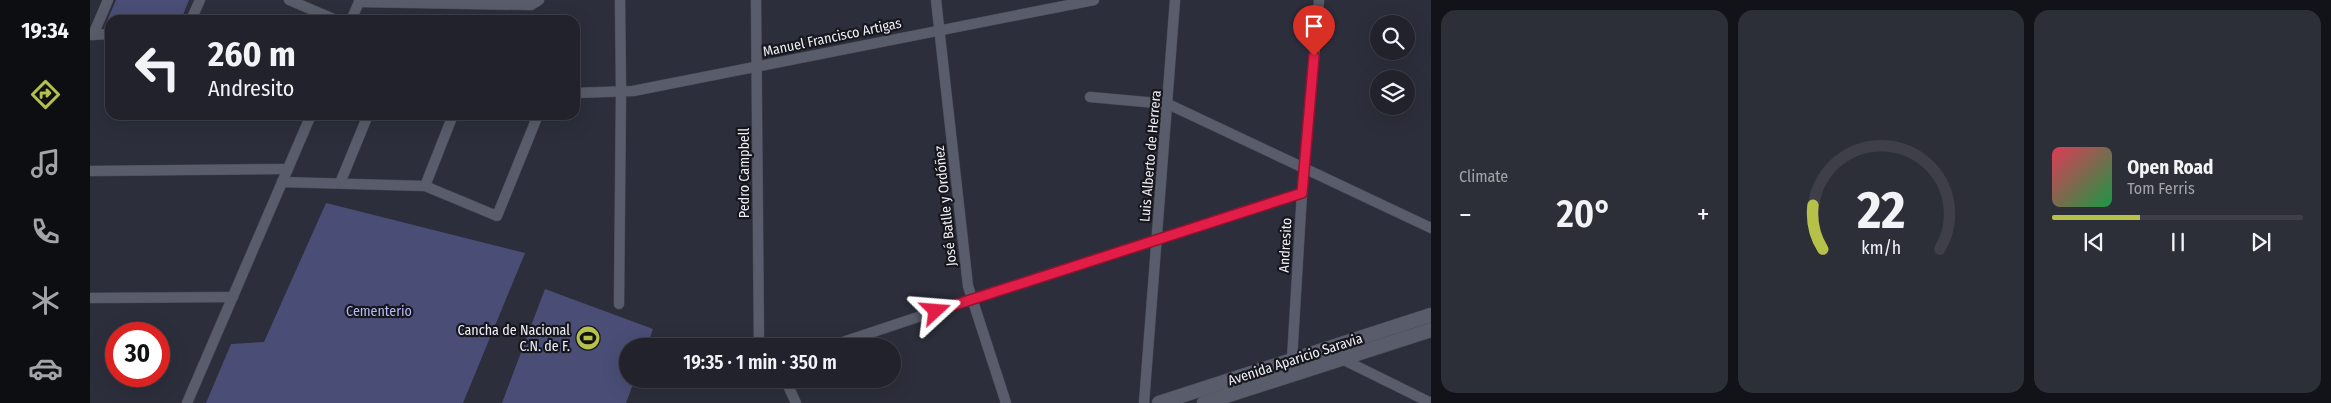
<!DOCTYPE html>
<html lang="en">
<head>
<meta charset="utf-8">
<style>
  :root { --surface:#21222c; --page:#2d2f38; --text:#f1f3f6; --muted:#a2a4a9; --line:#3e3f48; --accent:#b6c149 }
  body { margin:0; font-family:"Fira Sans Condensed",sans-serif; background:var(--page); color:var(--text); height:100vh; display:flex; flex-direction:column; font-size:19px; white-space:nowrap }
  * { box-sizing:border-box; margin:0 }
  p { font-size:16px; color:var(--muted) }
  .icon { flex:none; width:28px; height:28px; fill:none; stroke:currentColor; stroke-width:2; stroke-linecap:round; stroke-linejoin:round }
  .map { position:relative; flex:1; overflow:hidden }
  .sheet { display:flex; flex-direction:column; gap:10px; padding:10px; background:#121318; width:900px }
  .sheet>* { flex:none }
  .guide { position:absolute; left:15px; top:15px; width:475px; height:105px; border-radius:15px; box-shadow:0 5px 20px #0002,0 0 0 1px var(--line); background:#21222c; color:var(--text); overflow:hidden }
  .buttons { position:absolute; left:1280px; top:15px; display:grid; gap:10px }
  .buttons a { display:grid; place-items:center; width:45px; height:45px; border-radius:50%; background:var(--surface); box-shadow:0 5px 20px #0002,0 0 0 1px var(--line); font-size:25px }
  .speed { position:absolute; left:15px; top:322px; display:flex; gap:10px; font-size:25px; font-weight:700; text-align:center }
  .speed>* { display:grid; place-content:center; width:65px; height:65px; border-radius:50%; background:var(--surface); box-shadow:0 5px 20px #0002,0 0 0 1px var(--line); line-height:1 }
  .speed .limit { border:8px solid #d22; background:#fff; color:#111 }
  .pin { position:absolute; display:grid; place-items:center; width:42px; height:42px; color:#fff; margin:-51px -21px; border-radius:50% 50% 50% 0; rotate:-45deg; box-shadow:0 0 5px #0007 }
  .pin .icon { rotate:45deg }
  .me { position:absolute; width:55px; margin:-28px; rotate:71deg; stroke-linejoin:round; filter:drop-shadow(0 0 4px #0008) }
  .turn { display:flex; align-items:center; gap:18px; height:105px; padding:0 20px; font-size:22px }
  .turn .icon { width:65px; height:65px; stroke-width:2.5 }
  .turn b { display:block; font-size:35px; line-height:42px }
  .big { font-size:38px; font-weight:600; line-height:1.1 }
  .sheet .tile { flex:1; display:flex; flex-direction:column; justify-content:center; gap:8px; min-width:0; padding:0 18px; border-radius:15px; background:var(--page) }
  .sheet .dial { align-items:center; gap:0 }
  .dial svg { height:130px; overflow:visible; fill:none; stroke:var(--line); stroke-width:7; stroke-linecap:round; text-anchor:middle }
  .dial text { fill:var(--text); stroke:none }
  .song { display:flex; align-items:center; gap:15px }
  .cover { width:60px; height:60px; border-radius:8px; background:linear-gradient(135deg,hsl(350 70% 55%),hsl(140 70% 35%)) }
  .played { height:5px; border-radius:2px; background:linear-gradient(90deg,var(--accent) 35%,var(--line) 35%) }
  .keys { display:flex; justify-content:space-around; direction:ltr }
  .heat { display:flex; justify-content:space-between; align-items:center; font-size:28px; direction:ltr }
  .sheet .tiles { flex:1; display:grid; gap:10px; grid-template-columns:repeat(3,1fr) }
  .trip { position:absolute; left:529px; top:338px; width:282px; height:50px; border-radius:25px; background:var(--surface); box-shadow:0 5px 20px #0002,0 0 0 1px var(--line); font-weight:600; line-height:50px; text-align:center }
  main { display:flex; flex:1; min-height:0 }
  .tab-bar { display:flex; flex-direction:column; width:90px; justify-content:space-around; align-items:center; background:#0d0e12; color:var(--muted) }
  .tab-bar .icon { width:35px; height:35px }
  .tab-bar .selected { color:var(--accent) }
  .tab-bar b { font-size:22px; color:var(--text) }
  .map>svg:first-child { display:block }
</style>
</head>
<body>
<main>
<nav class="tab-bar">
<b>19:34</b>
<svg class="icon selected" aria-label="directions" viewBox="0 0 24 24"><path d="M12 3l9 9-9 9-9-9zM9 14v-3h6M13 9l2 2-2 2"/></svg>
<svg class="icon" aria-label="music" viewBox="0 0 24 24"><path d="M9 18V5l10-2v13"/><circle cx="6" cy="18" r="3"/><circle cx="16" cy="16" r="3"/></svg>
<svg class="icon" aria-label="phone" viewBox="0 0 24 24"><path d="M5 4h4l2 5-3 2q2 4 5 5l2-3 5 2v4C11 20 4 13 5 4z"/></svg>
<svg class="icon" aria-label="climate" viewBox="0 0 24 24"><path d="M12 3v18M4 7l16 10M4 17L20 7"/></svg>
<svg class="icon" aria-label="car" viewBox="0 0 24 24"><path d="M5 17H2v-5l4-1 3-4h7l3 4 3 1v5h-3M9 17h6M6 11h13"/><circle cx="7" cy="17" r="2"/><circle cx="17" cy="17" r="2"/></svg>
</nav>
<div class="map">
<svg width="1341" height="403" viewBox="0 0 1341 403">
  <rect width="100%" height="100%" fill="#2c2e3b"/>
  <g fill="#4a4e76">
    <path d="M26 0H99L91 20H20V28H14Z"/>
    <path d="M236 203 435 253 373 403H116L141 344 174 342Z"/>
    <path d="M455 289 563 329 557 346H538V379H545L536 403H412Z"/>
  </g>
  <g fill="none" stroke-linecap="round" stroke-linejoin="round">
    <defs>
      <g id="street">
        <path d="M199 0 246 20"/>
        <path d="M666 0 669 346"/>
        <path d="M846 0 878 286 916 403"/>
        <path d="M269 2 441 5 449 0"/>
        <path d="M101 20 110 0"/>
        <path d="M261 20 270 0"/>
        <path d="M0 35 20 34"/>
        <path d="M3 35 18 0"/>
        <path d="M485 93 543 91 1004 0"/>
        <path d="M1000 97 1078 104 1341 228"/>
        <path d="M0 171 198 169"/>
        <path d="M192 182 335 186 407 216 448 115"/>
        <path d="M250 183 278 115"/>
        <path d="M335 186 363 115"/>
        <path d="M0 298 143 297"/>
        <path d="M529 304 531 91 530 0"/>
        <path d="M741 346 882 299 1212 193"/>
        <path d="M1248 357 1341 403"/>
        <path d="M1204 365 1202 359 1212 193 1229 0"/>
        <path d="M695 379 706 403"/>
        <path d="M97 403 221 115"/>
        <path d="M1054 403 1085 0"/>
      </g>
      <g id="secondary">
        <path d="M1069 403 1341 315"/>
        <path d="M1114 403 1341 330"/>
      </g>
    </defs>
    <use href="#street" stroke="#484a55" stroke-width="11"/>
    <use href="#secondary" stroke="#484a55" stroke-width="15"/>
    <use href="#street" stroke="#595c6a" stroke-width="10"/>
    <use href="#secondary" stroke="#595c6a" stroke-width="14"/>
  </g>
  <g fill="none" stroke-linecap="round" stroke-linejoin="round">
    <defs>
      <path id="route" d="M846 311 1212 193 1224 56"/>
    </defs>
    <use href="#route" stroke="#92132f" stroke-width="12"/>
    <use href="#route" stroke="#e11d48" stroke-width="9"/>
  </g>
  <defs>
    <symbol id="stadium-disc" viewBox="-11 -11 22 22"><circle r="9.5" fill="#b6c149" stroke="#16161c"/><path d="M0-5a6.5 5 0 1 0 0 10a6.5 5 0 1 0 0-10ZM-3.5-1.8h7v3.6h-7Z" fill="#111"/></symbol>
  </defs>
  <g fill-rule="evenodd">
    <use href="#stadium-disc" x="484" y="324" width="28" height="28"/>
  </g>
  <g text-anchor="middle" stroke-width="4.5" stroke-linejoin="round" paint-order="stroke">
    <g font-size="14" fill="#eeeff8" stroke="#16161c">
      <text transform="translate(742 37) rotate(-12)" y="5">Manuel Francisco Artigas</text>
      <text transform="translate(1060 156) rotate(-85)" y="5">Luis Alberto de Herrera</text>
      <text transform="translate(654 173) rotate(-90)" y="5">Pedro Campbell</text>
      <text transform="translate(855 206) rotate(-96)" y="5">José Batlle y Ordóñez</text>
      <text transform="translate(1195 245) rotate(-87)" y="5">Andresito</text>
      <text transform="translate(1205 359) rotate(-18)" y="5">Avenida Aparicio Saravia</text>
    </g>
    <g font-size="14" fill="#b4bbf6" stroke="#16161c">
      <text x="289" y="316">Cementerio</text>
    </g>
    <g font-size="14" fill="#eeeff8" stroke="#16161c" text-anchor="end">
      <text x="480" y="335">Cancha de Nacional<tspan x="480" dy="16">C.N. de F.</tspan></text>
    </g>
  </g>
</svg>
<div class="buttons">
<a><svg class="icon" aria-label="search" viewBox="0 0 24 24"><circle cx="10" cy="10" r="6"/><path d="M15 15l6 6"/></svg></a>
<a><svg class="icon" aria-label="layers" viewBox="0 0 24 24"><path d="M12 4l9 5-9 5-9-5zM3 14l9 5 9-5"/></svg></a>
</div>
<div class="speed"><div class="limit">30</div></div>
<div class="pin" style="left:1224px;top:56px;background:#d93025"><svg class="icon" aria-label="arrive" viewBox="0 0 24 24"><path d="M6 21V4h12l-3 4 3 4H6"/></svg></div>
<svg class="me" style="left:846px;top:311px" viewBox="-20 -20 40 40"><path d="M0-17L14 15 0 8-14 15z" fill="#e11d48" stroke="#fff" stroke-width="4"/></svg>
<div class="trip">19:35 · 1 min · 350 m</div>
<div class="guide">
<div class="turn"><svg class="icon" aria-label="left" viewBox="0 0 24 24"><path d="M17 20v-9H6M10 6l-5 5 5 5"/></svg><div><b>260 m</b>Andresito</div></div>
</div>
</div>
<section class="sheet">
<div class="tiles">
<div class="tile"><p>Climate</p>
<div class="heat"><a>−</a><b class="big">20°</b><a>+</a></div>
</div>
<div class="tile dial"><svg viewBox="0 0 100 80">
<path d="M14 69A42 42 0 1 1 86 69"/>
<path d="M14 69A42 42 0 0 1 8 42" stroke="#b6c149"/>
<text x="50" y="56" font-size="32" font-weight="700">22</text>
<text x="50" y="72" font-size="11">km/h</text>
</svg></div>
<div class="tile">
<div class="song"><i class="cover"></i><div><b>Open Road</b><p>Tom Ferris</p></div></div>
<div class="played"></div>
<div class="keys"><svg class="icon" aria-label="previous" viewBox="0 0 24 24"><path d="M18 5L8 12l10 7zM5 5v14"/></svg><svg class="icon" aria-label="pause" viewBox="0 0 24 24"><path d="M8 5v14M16 5v14"/></svg><svg class="icon" aria-label="next" viewBox="0 0 24 24"><path d="M6 5l10 7-10 7zM19 5v14"/></svg></div>
</div>
</div>
</section>
</main>
</body>
</html>
